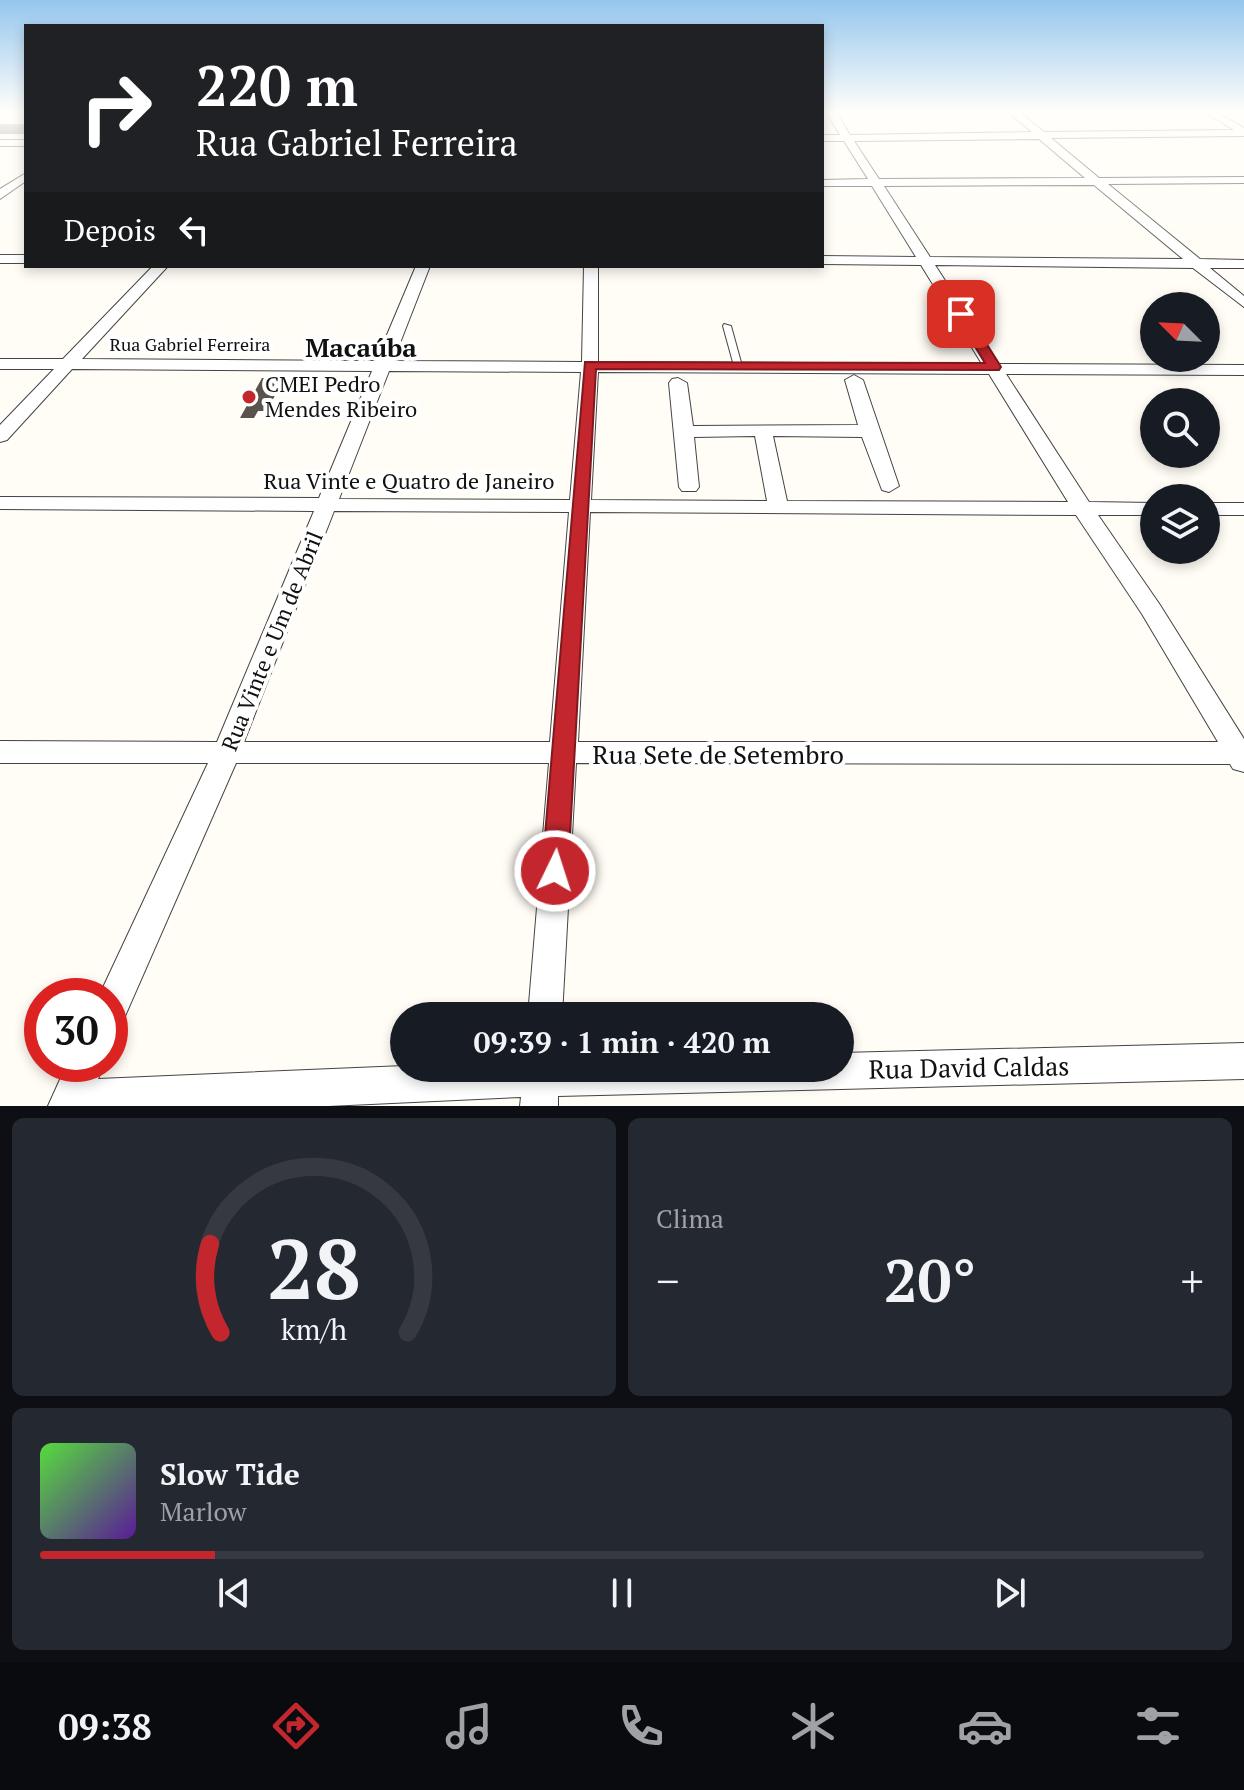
<!DOCTYPE html>
<html lang="pt">
<head>
<meta charset="utf-8">
<style>
  :root { --surface:#171b24; --page:#242831; --text:#f1f3f6; --muted:#9ea1a6; --line:#363941; --accent:#c4262e }
  body { margin:0; font-family:"PT Serif",serif; background:var(--page); color:var(--text); height:100vh; display:flex; flex-direction:column; font-size:30px; white-space:nowrap }
  * { box-sizing:border-box; margin:0 }
  p { font-size:26px; color:var(--muted) }
  .icon { flex:none; width:44px; height:44px; fill:none; stroke:currentColor; stroke-width:2; stroke-linecap:round; stroke-linejoin:round }
  .map { position:relative; height:1106px; overflow:hidden }
  .details { display:flex; flex-direction:column; gap:12px; padding:12px; background:#0d0f14; flex:1 }
  .details>* { flex:none }
  .hud { position:absolute; left:24px; top:24px; width:800px; height:244px; border-radius:0px; box-shadow:0 4px 12px #0003; background:#202124; color:#fff; overflow:hidden }
  .needle { width:52px; rotate:294deg }
  .tools { position:absolute; left:1140px; top:292px; display:grid; gap:16px }
  .tools a { display:grid; place-items:center; width:80px; height:80px; border-radius:50%; background:var(--surface); box-shadow:0 4px 12px #0003; font-size:40px }
  .speed { position:absolute; left:24px; top:978px; display:flex; gap:16px; font-size:40px; font-weight:700; text-align:center }
  .speed>* { display:grid; place-content:center; width:104px; height:104px; border-radius:50%; background:var(--surface); box-shadow:0 4px 12px #0003; line-height:1 }
  .speed .limit { border:12px solid #d22; background:#fff; color:#111 }
  .pin { position:absolute; display:grid; place-items:center; width:68px; height:68px; color:#fff; margin:-34px; border-radius:16px; box-shadow:0 4px 12px #0006 }
  .me { position:absolute; width:88px; margin:-44px; rotate:4deg; stroke-linejoin:round; filter:drop-shadow(0 0 6px #0008) }
  .turn { display:flex; align-items:center; gap:28px; height:168px; padding:0 40px; font-size:36px }
  .turn .icon { width:104px; height:104px; stroke-width:2.5 }
  .turn b { display:block; font-size:56px; line-height:68px }
  .then { display:flex; align-items:center; height:76px; padding:0 40px; background:#0003; gap:16px; font-size:30px }
  .big { font-size:60px; font-weight:700; line-height:1.1 }
  .details .card { flex:1; display:flex; flex-direction:column; justify-content:center; gap:12px; min-width:0; padding:0 28px; border-radius:12px; background:var(--page) }
  .details .dial { align-items:center; gap:0 }
  .dial svg { height:208px; overflow:visible; fill:none; stroke:var(--line); stroke-width:7; stroke-linecap:round; text-anchor:middle }
  .dial text { fill:var(--text); stroke:none }
  .song { display:flex; align-items:center; gap:24px }
  .cover { width:96px; height:96px; border-radius:12px; background:linear-gradient(135deg,hsl(110 70% 55%),hsl(270 70% 35%)) }
  .played { height:8px; border-radius:4px; background:linear-gradient(90deg,var(--accent) 15%,var(--line) 15%) }
  .keys { display:flex; justify-content:space-around; direction:ltr }
  .heat { display:flex; justify-content:space-between; align-items:center; font-size:44px; direction:ltr }
  .details .tiles { flex:1; display:grid; gap:12px; grid-template-columns:1fr 1fr }
  .card:last-child { grid-column:span 2 }
  .trip { position:absolute; left:390px; top:1002px; width:464px; height:80px; border-radius:40px; background:var(--surface); box-shadow:0 4px 12px #0003; font-weight:700; line-height:80px; text-align:center }
  .tabs { display:flex; height:128px; justify-content:space-around; align-items:center; background:#090b0e; color:var(--muted) }
  .tabs .icon { width:56px; height:56px }
  .tabs .active { color:var(--accent) }
  .tabs b { font-size:36px; color:var(--text) }
  .map>svg:first-child { display:block }
</style>
</head>
<body>
<div class="map">
<svg width="1244" height="1106" viewBox="0 0 1244 1106">
  <rect width="100%" height="100%" fill="#fffdf5"/>
  <g fill="#5a524d">
    <rect x="0" y="124" width="26" height="10"/>
    <path d="M262 378H284L267 411H258L254 418H240Z"/>
  </g>
  <g fill="none" stroke-linecap="round" stroke-linejoin="round">
    <defs>
      <path id="service" d="M724 324 731 326 742 366 741 368H735L734 366 723 326Z"/>
      <g id="minor">
        <path d="M826 112H836L850 135 1032 132 1008 112H1019L1044 132 1234 130 1205 112H1216L1244 128V136L1051 138 1099 178 1244 177V183L1108 184 1200 259 1244 260V268H1210L1244 296V307L1193 268 935 265 999 364 1244 365V375L1006 374 1089 502 1154 503V515H1098L1160 605 1244 739V772L1233 769 1230 764 576 763 562 1016H528L549 763H236L122 1023 110 1028V996H99L208 763H0V741L217 742 314 511 0 509V497L319 498 372 371 72 369 7 440 0 442V425L54 369H0V359H63L153 266H168L82 359 376 361 416 266H430L393 361 582 362 584 266H598V362L982 364 921 265 822 264V256L916 257 872 186H822V180L868 179 844 141H822V135H840ZM1039 139 1085 178 879 179 854 141ZM1094 185 1183 259 930 257 884 186ZM389 371 581 372 570 500 339 499ZM598 372 989 374 1068 502 787 501 773 436 862 437 882 490 889 492 899 486 863 380 854 375 845 380 858 425 693 426 687 383 678 378 672 379 669 383 679 487 682 491H696L699 487 694 437 755 436 767 501 591 500ZM334 511 569 512 550 742H244ZM590 512 1076 515 1142 614 1218 742H578Z"/>
        <rect x="0" y="140" width="26" height="6"/>
        <path d="M26 173V181L0 199V189Z"/>
        <rect x="0" y="255" width="26" height="8"/>
        <rect x="1206" y="503" width="38" height="12"/>
        <path d="M1244 1043V1079L558 1096V1106H520L521 1097 328 1106H48L67 1064H104L98 1079 404 1066 840 1068V1053Z"/>
      </g>
    </defs>
    <use href="#service" stroke="#444" stroke-width="2"/>
    <use href="#minor" stroke="#444" stroke-width="2"/>
    <use href="#service" fill="#fff" fill-rule="evenodd"/>
    <use href="#minor" fill="#fff" fill-rule="evenodd"/>
  </g>
  <linearGradient id="sky" x2="0" y2="1"><stop stop-color="#95c6ee"/><stop offset="0.42" stop-color="#fffefa"/><stop offset="1" stop-color="#fffefa" stop-opacity="0"/></linearGradient>
  <rect width="1244" height="267" fill="url(#sky)"/>
  <path fill="#c4262e" stroke="#7f191e" stroke-width="2" d="M957 311H966L1001 367 999 370 596 369 568 871 564 879 555 882 546 879 542 871 585 362 985 363 955 314Z"/>
  <circle fill="#c4262e" stroke="#fff" stroke-width="3" cx="249" cy="397" r="8"/>
  <g text-anchor="middle" stroke-width="8" stroke-linejoin="round" paint-order="stroke">
    <g font-size="18" fill="#111" stroke="#fff">
      <text x="190" y="351">Rua Gabriel Ferreira</text>
    </g>
    <g font-size="22" fill="#111" stroke="#fff" text-anchor="start">
      <text x="265" y="392">CMEI Pedro<tspan x="265" dy="25">Mendes Ribeiro</tspan></text>
    </g>
    <g font-size="22" fill="#111" stroke="#fff">
      <text x="409" y="489">Rua Vinte e Quatro de Janeiro</text>
      <text transform="translate(272 641) rotate(-68)" y="8">Rua Vinte e Um de Abril</text>
    </g>
    <g font-size="26" font-weight="bold" fill="#111" stroke="#fff">
      <text x="361" y="357">Macaúba</text>
    </g>
    <g font-size="26" fill="#111" stroke="#fff">
      <text x="718" y="764">Rua Sete de Setembro</text>
      <text transform="translate(969 1068) rotate(-1)" y="9">Rua David Caldas</text>
    </g>
  </g>
</svg>
<div class="tools">
<a><svg class="needle" viewBox="-14 -14 28 28"><path d="M0-13l5 13h-10z" fill="#e53935"/><path d="M0 13l5-13h-10z" fill="#9ea1a6"/></svg></a>
<a><svg class="icon" aria-label="search" viewBox="0 0 24 24"><circle cx="10" cy="10" r="6"/><path d="M15 15l6 6"/></svg></a>
<a><svg class="icon" aria-label="layers" viewBox="0 0 24 24"><path d="M12 4l9 5-9 5-9-5zM3 14l9 5 9-5"/></svg></a>
</div>
<div class="speed"><div class="limit">30</div></div>
<div class="pin" style="left:961px;top:314px;background:#d93025"><svg class="icon" aria-label="arrive" viewBox="0 0 24 24"><path d="M6 21V4h12l-3 4 3 4H6"/></svg></div>
<svg class="me" style="left:555px;top:871px" viewBox="-20 -20 40 40"><circle r="17" fill="#c4262e" stroke="#fff" stroke-width="3"/><path d="M0-11L8 9 0 5-8 9z" fill="#fff"/></svg>
<div class="trip">09:39 · 1 min · 420 m</div>
<div class="hud">
<div class="turn"><svg class="icon" aria-label="right" viewBox="0 0 24 24"><path d="M7 20v-9h11M14 6l5 5-5 5"/></svg><div><b>220 m</b>Rua Gabriel Ferreira</div></div>
<div class="then">Depois<svg class="icon" aria-label="left" viewBox="0 0 24 24"><path d="M17 20v-9H6M10 6l-5 5 5 5"/></svg></div>
</div>
</div>
<section class="details">
<div class="tiles">
<div class="card dial"><svg viewBox="0 0 100 80">
<path d="M14 69A42 42 0 1 1 86 69"/>
<path d="M14 69A42 42 0 0 1 10 35" stroke="#c4262e"/>
<text x="50" y="56" font-size="32" font-weight="700">28</text>
<text x="50" y="72" font-size="11">km/h</text>
</svg></div>
<div class="card"><p>Clima</p>
<div class="heat"><a>−</a><b class="big">20°</b><a>+</a></div>
</div>
<div class="card">
<div class="song"><i class="cover"></i><div><b>Slow Tide</b><p>Marlow</p></div></div>
<div class="played"></div>
<div class="keys"><svg class="icon" aria-label="previous" viewBox="0 0 24 24"><path d="M18 5L8 12l10 7zM5 5v14"/></svg><svg class="icon" aria-label="pause" viewBox="0 0 24 24"><path d="M8 5v14M16 5v14"/></svg><svg class="icon" aria-label="next" viewBox="0 0 24 24"><path d="M6 5l10 7-10 7zM19 5v14"/></svg></div>
</div>
</div>
</section>
<nav class="tabs">
<b>09:38</b>
<svg class="icon active" aria-label="directions" viewBox="0 0 24 24"><path d="M12 3l9 9-9 9-9-9zM9 14v-3h6M13 9l2 2-2 2"/></svg>
<svg class="icon" aria-label="music" viewBox="0 0 24 24"><path d="M9 18V5l10-2v13"/><circle cx="6" cy="18" r="3"/><circle cx="16" cy="16" r="3"/></svg>
<svg class="icon" aria-label="phone" viewBox="0 0 24 24"><path d="M5 4h4l2 5-3 2q2 4 5 5l2-3 5 2v4C11 20 4 13 5 4z"/></svg>
<svg class="icon" aria-label="climate" viewBox="0 0 24 24"><path d="M12 3v18M4 7l16 10M4 17L20 7"/></svg>
<svg class="icon" aria-label="car" viewBox="0 0 24 24"><path d="M5 17H2v-5l4-1 3-4h7l3 4 3 1v5h-3M9 17h6M6 11h13"/><circle cx="7" cy="17" r="2"/><circle cx="17" cy="17" r="2"/></svg>
<svg class="icon" aria-label="filters" viewBox="0 0 24 24"><path d="M4 7h16M4 17h16"/><circle cx="9" cy="7" r="2"/><circle cx="15" cy="17" r="2"/></svg>
</nav>
</body>
</html>
